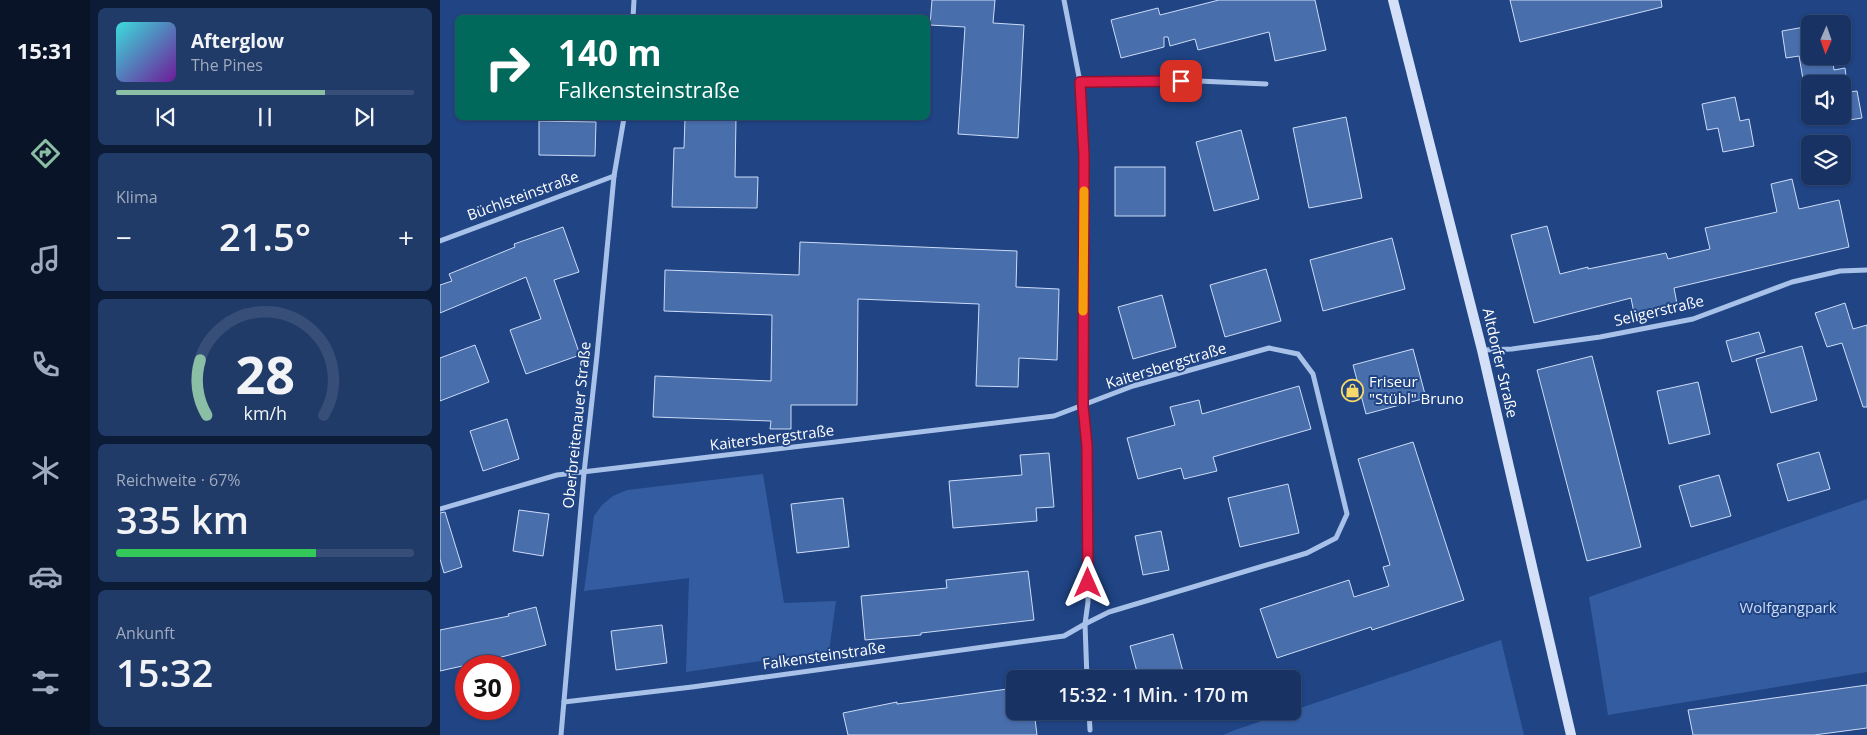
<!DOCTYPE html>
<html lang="de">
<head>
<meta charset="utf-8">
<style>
  :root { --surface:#183363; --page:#213b69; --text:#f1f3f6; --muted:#9faabe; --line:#364e78; --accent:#8abfa5 }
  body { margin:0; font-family:"Open Sans",sans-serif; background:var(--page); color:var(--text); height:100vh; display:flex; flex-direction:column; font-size:19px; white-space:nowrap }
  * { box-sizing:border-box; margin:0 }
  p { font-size:16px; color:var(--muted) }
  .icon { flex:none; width:28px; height:28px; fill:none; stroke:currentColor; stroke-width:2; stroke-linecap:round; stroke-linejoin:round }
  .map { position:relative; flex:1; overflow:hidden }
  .panel { display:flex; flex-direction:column; gap:8px; padding:8px; background:#0d1c36; width:350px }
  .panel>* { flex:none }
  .hud { position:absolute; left:15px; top:15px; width:475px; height:105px; border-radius:8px; box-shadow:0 1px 4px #0004,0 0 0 1px var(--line); background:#00695c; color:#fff; overflow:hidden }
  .needle { width:32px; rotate:182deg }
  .tools { position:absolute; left:1361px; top:15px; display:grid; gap:10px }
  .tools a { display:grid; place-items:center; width:50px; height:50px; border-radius:8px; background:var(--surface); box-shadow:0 1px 4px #0004,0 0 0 1px var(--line); font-size:25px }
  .speed { position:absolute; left:15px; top:655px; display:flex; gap:10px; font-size:25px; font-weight:700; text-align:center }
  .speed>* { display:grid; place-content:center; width:65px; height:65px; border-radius:50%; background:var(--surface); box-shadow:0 1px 4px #0004,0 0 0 1px var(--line); line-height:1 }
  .speed .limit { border:8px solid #d22; background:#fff; color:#111 }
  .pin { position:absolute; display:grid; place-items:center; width:42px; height:42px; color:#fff; margin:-21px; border-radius:10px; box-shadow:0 2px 8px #0006 }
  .me { position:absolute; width:55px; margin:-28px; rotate:0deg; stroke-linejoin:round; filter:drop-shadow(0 0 4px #0008) }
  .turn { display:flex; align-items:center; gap:18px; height:105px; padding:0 20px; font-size:22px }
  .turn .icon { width:65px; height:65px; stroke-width:2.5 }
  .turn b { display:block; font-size:35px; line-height:42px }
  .big { font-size:38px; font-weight:600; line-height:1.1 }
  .panel .card { flex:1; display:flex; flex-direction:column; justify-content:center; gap:8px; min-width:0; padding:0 18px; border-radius:8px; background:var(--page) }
  .panel .dial { align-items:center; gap:0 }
  .dial svg { height:130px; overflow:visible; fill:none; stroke:var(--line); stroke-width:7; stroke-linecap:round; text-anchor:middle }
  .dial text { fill:var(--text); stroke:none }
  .song { display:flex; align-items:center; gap:15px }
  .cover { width:60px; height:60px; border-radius:8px; background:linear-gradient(135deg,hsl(180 70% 55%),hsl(280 70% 35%)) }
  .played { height:5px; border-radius:2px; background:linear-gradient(90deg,var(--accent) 70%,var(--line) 70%) }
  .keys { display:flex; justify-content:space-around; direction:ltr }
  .heat { display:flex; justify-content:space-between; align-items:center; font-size:28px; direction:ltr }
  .charge { height:8px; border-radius:4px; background:linear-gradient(90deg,#34c759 67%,var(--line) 0) }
  .trip { position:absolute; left:566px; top:670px; width:295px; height:50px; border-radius:8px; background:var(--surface); box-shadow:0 1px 4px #0004,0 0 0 1px var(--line); font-weight:600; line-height:50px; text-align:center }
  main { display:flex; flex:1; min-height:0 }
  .menu { display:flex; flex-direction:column; width:90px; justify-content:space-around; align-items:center; background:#0a1428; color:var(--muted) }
  .menu .icon { width:35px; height:35px }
  .menu .on { color:var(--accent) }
  .menu b { font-size:22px; color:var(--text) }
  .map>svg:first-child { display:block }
</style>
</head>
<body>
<main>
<nav class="menu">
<b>15:31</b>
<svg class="icon on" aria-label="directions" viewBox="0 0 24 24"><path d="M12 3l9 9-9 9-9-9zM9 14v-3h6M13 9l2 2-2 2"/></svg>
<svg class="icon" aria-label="music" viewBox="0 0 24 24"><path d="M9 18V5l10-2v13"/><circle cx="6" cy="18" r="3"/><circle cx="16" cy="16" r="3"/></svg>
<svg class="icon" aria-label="phone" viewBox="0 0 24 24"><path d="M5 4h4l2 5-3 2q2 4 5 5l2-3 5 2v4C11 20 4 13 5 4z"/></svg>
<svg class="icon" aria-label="climate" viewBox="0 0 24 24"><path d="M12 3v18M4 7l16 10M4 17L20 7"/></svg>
<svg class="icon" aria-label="car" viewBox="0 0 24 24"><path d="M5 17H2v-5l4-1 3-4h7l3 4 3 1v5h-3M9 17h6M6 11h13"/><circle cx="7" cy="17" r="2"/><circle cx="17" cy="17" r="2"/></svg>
<svg class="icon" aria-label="filters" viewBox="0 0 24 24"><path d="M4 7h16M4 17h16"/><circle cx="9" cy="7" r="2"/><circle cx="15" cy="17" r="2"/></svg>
</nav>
<section class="panel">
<div class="card">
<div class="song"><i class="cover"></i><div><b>Afterglow</b><p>The Pines</p></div></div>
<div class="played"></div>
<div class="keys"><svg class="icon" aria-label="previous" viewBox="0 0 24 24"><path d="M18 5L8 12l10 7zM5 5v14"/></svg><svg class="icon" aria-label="pause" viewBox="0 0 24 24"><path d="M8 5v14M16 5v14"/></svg><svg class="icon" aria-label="next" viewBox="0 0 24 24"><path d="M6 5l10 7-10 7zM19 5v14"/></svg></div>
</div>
<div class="card"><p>Klima</p>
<div class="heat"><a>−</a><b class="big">21.5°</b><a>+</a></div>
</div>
<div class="card dial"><svg viewBox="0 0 100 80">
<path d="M14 69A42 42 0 1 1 86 69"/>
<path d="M14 69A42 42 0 0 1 10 35" stroke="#8abfa5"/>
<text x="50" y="56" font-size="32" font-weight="700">28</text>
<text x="50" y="72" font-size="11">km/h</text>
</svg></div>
<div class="card"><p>Reichweite · 67%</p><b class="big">335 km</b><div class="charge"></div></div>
<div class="card"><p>Ankunft</p><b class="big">15:32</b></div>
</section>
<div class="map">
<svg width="1427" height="735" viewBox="0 0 1427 735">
  <rect width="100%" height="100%" fill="#204484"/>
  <g fill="#345da1">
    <path d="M323 474 344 603 396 601 389 651 246 672 249 578 144 591 154 516 162 505 173 496 187 490Z"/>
    <path d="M1427 499V672L1168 715 1149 597Z"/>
    <path d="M1061 640 1084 735H783L795 730Z"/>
  </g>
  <g fill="#496eac" stroke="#ccdcf7">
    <path d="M492 0H555L553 23 584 25 578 138 518 134 525 27 490 25Z"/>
    <path d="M779 0H875L886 50 835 61 829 32 758 50 755 39 730 46 728 37H724V47L681 58 671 20 718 8 720 15Z"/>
    <path d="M1070 0H1221L1222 7 1080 42Z"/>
    <path d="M1370 26V55L1361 56H1392L1394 70 1405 68 1408 92 1417 91 1422 118 1389 123 1388 116H1402V84H1373L1372 78 1363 79 1359 56 1346 58 1342 31Z"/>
    <path d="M1295 97 1300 121 1309 119 1314 146 1283 152 1278 128 1267 130 1262 104Z"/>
    <path d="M906 117 922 198 869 208 853 128Z"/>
    <path d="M245 118H296L295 177H318L317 208 232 207 234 148H244Z"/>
    <path d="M99 121 156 122 155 156 99 155Z"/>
    <path d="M801 130 819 199 774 211 756 142Z"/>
    <rect x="675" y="167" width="50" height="49"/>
    <path d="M1352 179 1359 209 1399 200 1409 247 1234 288 1237 304 1194 313 1191 298 1094 323 1071 235 1107 226 1120 274 1148 267V269L1226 253 1228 259 1270 249 1265 228 1337 212 1331 184Z"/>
    <path d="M123 227 139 272 114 280 140 355 86 374 70 330 101 319 86 277 0 313V285L12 281 9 274 75 247 74 244Z"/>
    <path d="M952 238 965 289 883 311 870 260Z"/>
    <path d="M360 242 577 251 576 287 619 289 617 360 579 358 578 387 536 386 539 304 418 299 417 405H351V429H330L331 421 213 417 215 376 331 381 332 315 224 311 225 270 359 275Z"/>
    <path d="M826 269 841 321 785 337 770 285Z"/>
    <path d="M722 295 736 347 693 359 678 307Z"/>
    <path d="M1405 303 1413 329 1427 325V407H1423L1402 343 1387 347 1375 313Z"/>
    <path d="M1319 332 1325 352 1292 362 1286 341Z"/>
    <path d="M35 345 49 382 0 401V358Z"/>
    <path d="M1362 346 1377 400 1331 413 1316 359Z"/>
    <path d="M973 349 986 398 926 414 913 365Z"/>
    <path d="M1152 356 1201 547 1147 561 1097 370Z"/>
    <path d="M1258 382 1270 434 1229 444 1217 391Z"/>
    <path d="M859 386 871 429 773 457 777 471 744 479 741 468 698 479 687 438 735 425 730 407 759 400 762 414Z"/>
    <path d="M67 419 79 459 43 471 30 431Z"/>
    <path d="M973 442 1024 600 932 630 931 627 837 658 820 609 909 580 914 597 949 586 943 567 950 565 918 459Z"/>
    <path d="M1379 452 1390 489 1348 501 1337 464Z"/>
    <path d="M609 453 614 507 596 508 597 521 513 528 509 481 582 475 580 455Z"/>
    <path d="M1279 475 1291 516 1251 527 1239 486Z"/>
    <path d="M848 484 859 533 800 547 788 498Z"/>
    <path d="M403 498 409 547 357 553 351 504Z"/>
    <path d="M79 510 109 514 103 556 73 551Z"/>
    <path d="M5 512 22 567 4 573 0 559V513Z"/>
    <path d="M721 531 729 570 703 575 695 536Z"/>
    <path d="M588 571 594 620 481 633V635L425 640 421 596 507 588 506 580Z"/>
    <path d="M96 607 106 645 58 658 0 671V630L69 616 68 614Z"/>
    <path d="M222 625 227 663 176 670 171 631Z"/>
    <path d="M733 634 745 679H699L690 646Z"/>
    <path d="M1427 685V728L1374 735H1253L1248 710Z"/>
    <path d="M575 688V711H594L597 735H408L403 713 457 702V704Z"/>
  </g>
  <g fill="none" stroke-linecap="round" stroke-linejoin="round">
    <g stroke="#a8c1e9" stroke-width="5">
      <path d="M624 0 640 82 644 156 643 406 647 446 648 602 645 624 647 679"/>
      <path d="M193 18 194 0"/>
      <path d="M640 82 758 81 826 84"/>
      <path d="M0 241 174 176"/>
      <path d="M1043 350 1072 349 1160 337 1253 319 1352 282 1400 271 1427 270"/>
      <path d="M0 509 117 475 614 416 693 386 829 348 858 354 873 374 907 514 896 538 867 553 669 612 645 624 624 636 252 687 124 702"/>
      <path d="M649 711 650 730"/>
      <path d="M121 735 144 473 157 355 174 176 184 118"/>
    </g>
    <path stroke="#d3e0f7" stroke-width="10" d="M953 0 1042 350 1131 735"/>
  </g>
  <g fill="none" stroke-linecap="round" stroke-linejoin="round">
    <defs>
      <path id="route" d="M648 583 647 446 643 406 644 156 640 82 741 81"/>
    </defs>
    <use href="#route" stroke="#92132f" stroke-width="12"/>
    <use href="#route" stroke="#e11d48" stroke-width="9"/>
    <path stroke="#f59e0b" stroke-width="9" d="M643 311 644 191"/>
  </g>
  <defs>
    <symbol id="shop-ring" viewBox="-11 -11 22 22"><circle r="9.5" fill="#204484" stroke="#f6d868" stroke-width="1.5"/><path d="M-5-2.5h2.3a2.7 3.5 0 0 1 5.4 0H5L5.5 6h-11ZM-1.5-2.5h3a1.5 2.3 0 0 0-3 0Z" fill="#f6d868"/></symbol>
  </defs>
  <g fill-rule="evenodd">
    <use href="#shop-ring" x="900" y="378" width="25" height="25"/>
  </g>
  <g text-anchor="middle" stroke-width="4" stroke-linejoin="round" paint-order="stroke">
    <g font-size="15" fill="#fff" stroke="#204484">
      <text transform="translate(83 196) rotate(-20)" y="5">Büchlsteinstraße</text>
      <text transform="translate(1219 311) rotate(-13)" y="5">Seligerstraße</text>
      <text transform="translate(1060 363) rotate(77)" y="5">Altdorfer Straße</text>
      <text transform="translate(726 366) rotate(-17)" y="5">Kaitersbergstraße</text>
      <text transform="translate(137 425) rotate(-84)" y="5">Oberbreitenauer Straße</text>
      <text transform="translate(332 438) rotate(-7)" y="5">Kaitersbergstraße</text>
      <text transform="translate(384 656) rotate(-8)" y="5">Falkensteinstraße</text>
    </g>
    <g font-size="15" fill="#fff" stroke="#204484" text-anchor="start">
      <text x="929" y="387">Friseur<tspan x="929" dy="17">"Stübl" Bruno</tspan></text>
    </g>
    <g font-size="15" fill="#ccdcf7" stroke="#204484">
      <text x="1348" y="613">Wolfgangpark</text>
    </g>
  </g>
</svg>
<div class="tools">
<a><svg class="needle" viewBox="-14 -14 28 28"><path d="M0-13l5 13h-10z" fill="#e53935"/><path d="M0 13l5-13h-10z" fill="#9faabe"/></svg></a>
<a><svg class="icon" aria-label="sound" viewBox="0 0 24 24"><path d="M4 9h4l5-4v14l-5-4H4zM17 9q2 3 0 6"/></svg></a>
<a><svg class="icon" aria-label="layers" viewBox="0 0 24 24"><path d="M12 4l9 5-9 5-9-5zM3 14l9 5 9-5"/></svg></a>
</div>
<div class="speed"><div class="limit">30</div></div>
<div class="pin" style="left:741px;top:81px;background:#d93025"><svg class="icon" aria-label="arrive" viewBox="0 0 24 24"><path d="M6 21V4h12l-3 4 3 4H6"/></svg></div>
<svg class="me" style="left:648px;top:583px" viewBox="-20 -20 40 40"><path d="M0-17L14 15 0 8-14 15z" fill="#e11d48" stroke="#fff" stroke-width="4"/></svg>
<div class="trip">15:32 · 1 Min. · 170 m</div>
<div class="hud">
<div class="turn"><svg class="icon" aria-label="right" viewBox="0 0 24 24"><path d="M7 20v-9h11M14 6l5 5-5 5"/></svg><div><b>140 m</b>Falkensteinstraße</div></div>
</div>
</div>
</main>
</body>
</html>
